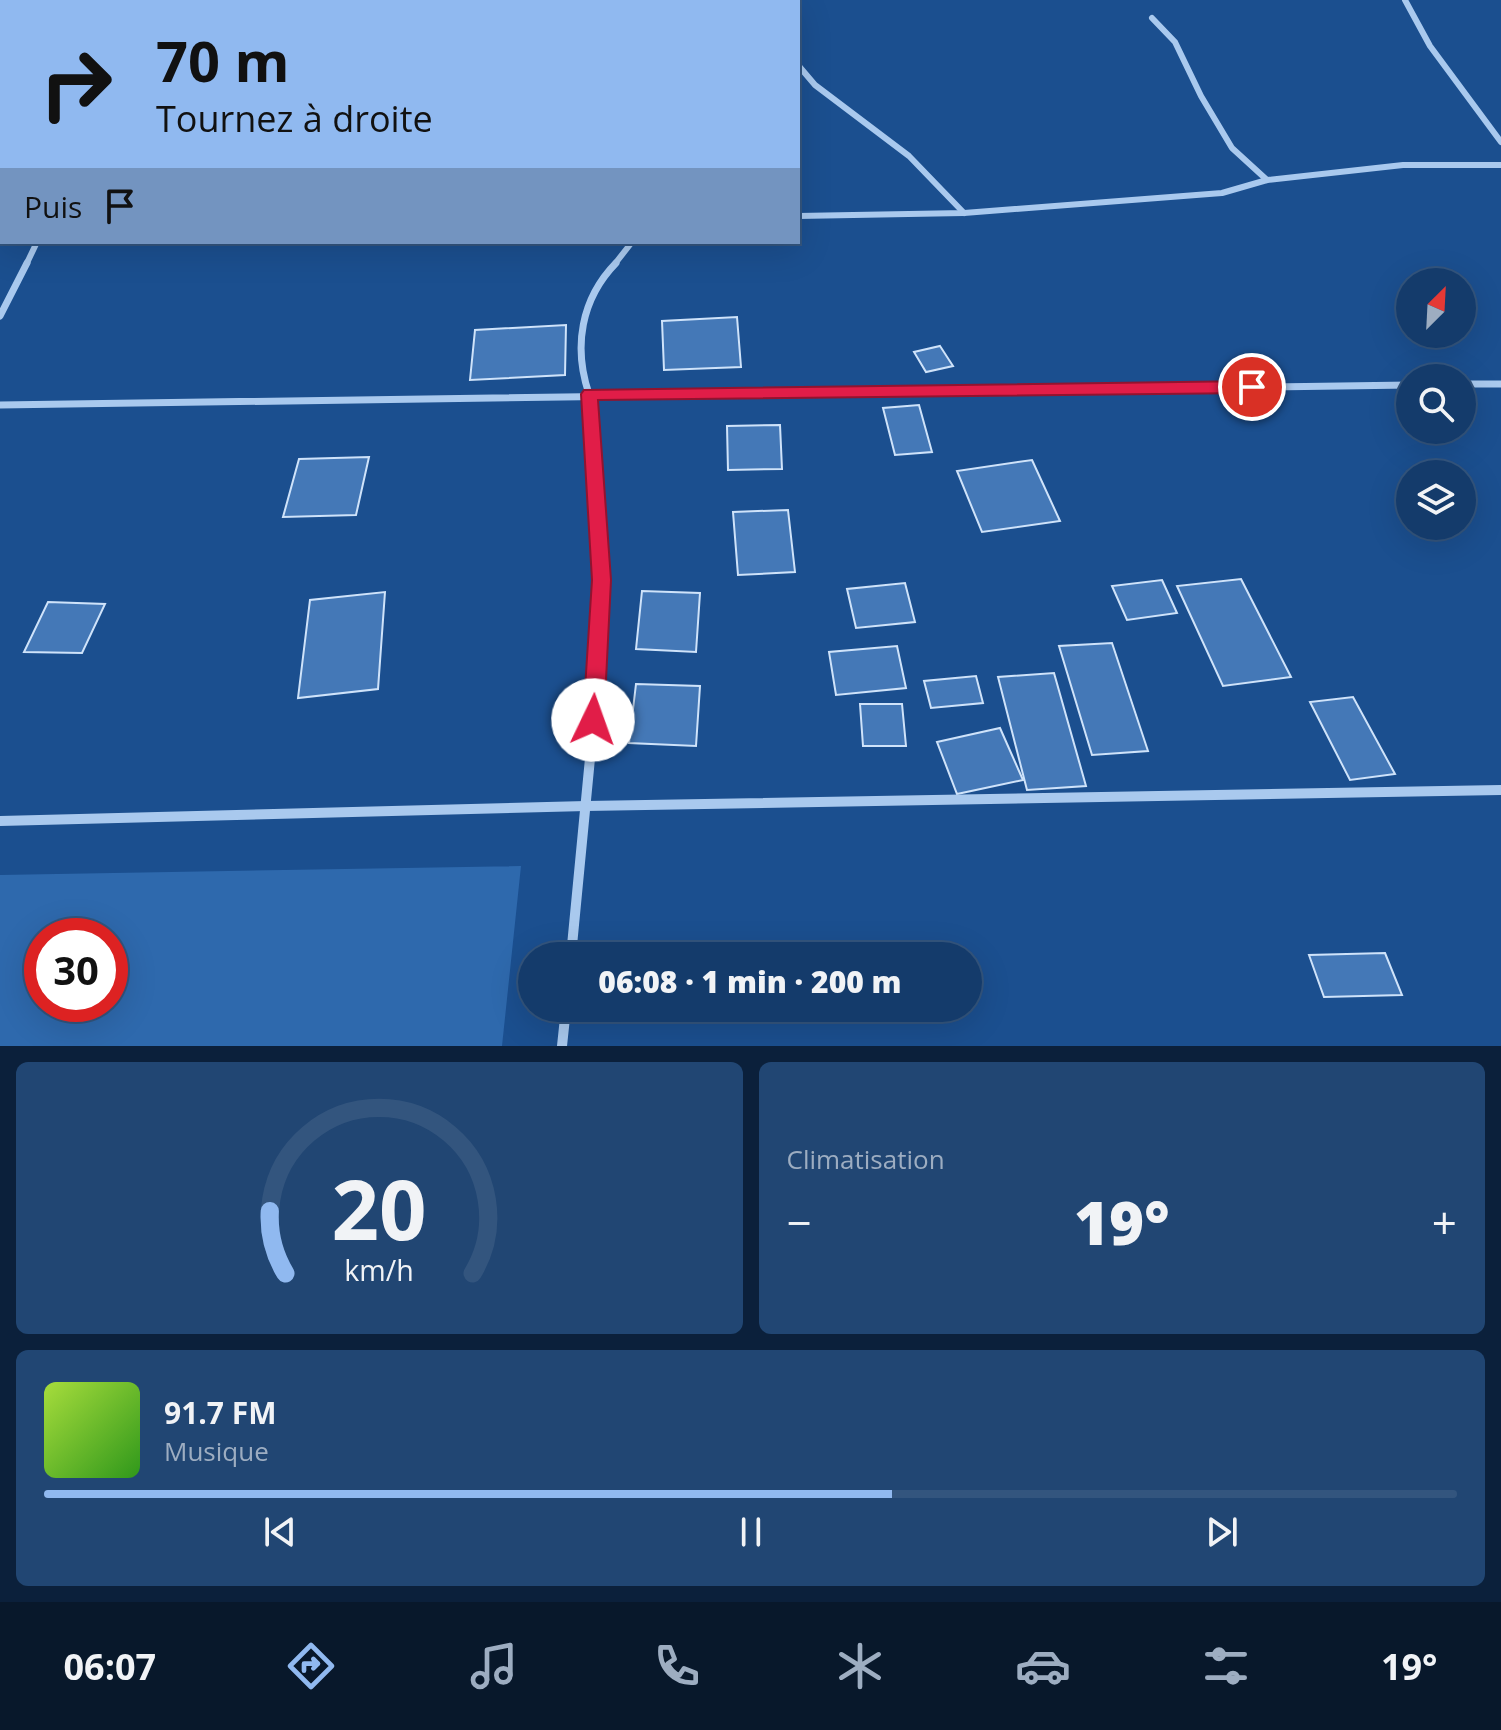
<!DOCTYPE html>
<html lang="fr">
<head>
<meta charset="utf-8">
<style>
  :root { --surface:#143b6b; --page:#214673; --text:#f1f3f6; --muted:#9dadc1; --line:#33557e; --accent:#90b9f0 }
  body { margin:0; font-family:"Open Sans",sans-serif; background:var(--page); color:var(--text); height:100vh; display:flex; flex-direction:column; font-size:30px; white-space:nowrap }
  * { box-sizing:border-box; margin:0 }
  p { font-size:26px; color:var(--muted) }
  .icon { flex:none; width:44px; height:44px; fill:none; stroke:currentColor; stroke-width:2; stroke-linecap:round; stroke-linejoin:round }
  .map { position:relative; height:1046px; overflow:hidden }
  .sheet { display:flex; flex-direction:column; gap:16px; padding:16px; background:#0b203b; flex:1 }
  .sheet>* { flex:none }
  .hud { position:absolute; left:0px; top:0px; width:800px; height:244px; box-shadow:0 8px 32px #0002,0 0 0 2px var(--line); background:#90b9f0; color:#111; overflow:hidden }
  .needle { width:52px; rotate:24deg }
  .controls { position:absolute; left:1396px; top:268px; display:grid; gap:16px }
  .controls a { display:grid; place-items:center; width:80px; height:80px; border-radius:50%; background:var(--surface); box-shadow:0 8px 32px #0002,0 0 0 2px var(--line); font-size:40px }
  .speed { position:absolute; left:24px; top:918px; display:flex; gap:16px; font-size:40px; font-weight:700; text-align:center }
  .speed>* { display:grid; place-content:center; width:104px; height:104px; border-radius:50%; background:var(--surface); box-shadow:0 8px 32px #0002,0 0 0 2px var(--line); line-height:1 }
  .speed .limit { border:12px solid #d22; background:#fff; color:#111 }
  .pin { position:absolute; display:grid; place-items:center; width:68px; height:68px; color:#fff; margin:-34px; border:4px solid #fff; border-radius:50%; box-shadow:0 2px 8px #0007 }
  .me { position:absolute; width:88px; margin:-44px; rotate:3deg; stroke-linejoin:round; filter:drop-shadow(0 0 6px #0008) }
  .turn { display:flex; align-items:center; gap:28px; height:168px; padding:0 24px; font-size:36px }
  .turn .icon { width:104px; height:104px; stroke-width:2.5 }
  .turn b { display:block; font-size:56px; line-height:68px }
  .then { display:flex; align-items:center; height:76px; padding:0 24px; background:#0003; gap:16px; font-size:30px }
  .big { font-size:60px; font-weight:800; line-height:1.1 }
  .sheet .tile { flex:1; display:flex; flex-direction:column; justify-content:center; gap:12px; min-width:0; padding:0 28px; border-radius:12px; background:var(--page) }
  .sheet .dial { align-items:center; gap:0 }
  .dial svg { height:208px; overflow:visible; fill:none; stroke:var(--line); stroke-width:7; stroke-linecap:round; text-anchor:middle }
  .dial text { fill:var(--text); stroke:none }
  .song { display:flex; align-items:center; gap:24px }
  .cover { width:96px; height:96px; border-radius:12px; background:linear-gradient(135deg,hsl(80 70% 55%),hsl(110 70% 35%)) }
  .played { height:8px; border-radius:4px; background:linear-gradient(90deg,var(--accent) 60%,var(--line) 60%) }
  .keys { display:flex; justify-content:space-around; direction:ltr }
  .heat { display:flex; justify-content:space-between; align-items:center; font-size:44px; direction:ltr }
  .sheet .tiles { flex:1; display:grid; gap:16px; grid-template-columns:1fr 1fr }
  .tile:last-child { grid-column:span 2 }
  .trip { position:absolute; left:518px; top:942px; width:464px; height:80px; border-radius:40px; background:var(--surface); box-shadow:0 8px 32px #0002,0 0 0 2px var(--line); font-weight:800; line-height:80px; text-align:center }
  .tab-bar { display:flex; height:128px; justify-content:space-around; align-items:center; background:#08182b; color:var(--muted) }
  .tab-bar .icon { width:56px; height:56px }
  .tab-bar .on { color:var(--accent) }
  .tab-bar b { font-size:36px; color:var(--text) }
  .map>svg:first-child { display:block }
</style>
</head>
<body>
<div class="map">
<svg width="1501" height="1046" viewBox="0 0 1501 1046">
  <rect width="100%" height="100%" fill="#1b4f8f"/>
  <path fill="#2e69ad" fill-rule="evenodd" d="M521 866 502 1046H0V875ZM42 936H110V1004H42Z"/>
  <g fill="none" stroke-linecap="round" stroke-linejoin="round">
    <g fill="#9cc4f0" fill-rule="evenodd">
      <path d="M786 0 783 2H771L774 0Z"/>
      <rect x="0" y="28" width="2" height="5"/>
    </g>
  </g>
  <g fill="#4478b7" stroke="#cfe3fa" stroke-width="2">
    <path d="M737 317 741 367 664 370 662 321Z"/>
    <path d="M566 325 565 375 470 380 475 330Z"/>
    <path d="M940 346 953 366 926 372 914 352Z"/>
    <path d="M919 405 932 452 895 455 883 408Z"/>
    <path d="M780 425 782 469 728 470 727 426Z"/>
    <path d="M369 457 356 515 283 517 299 459Z"/>
    <path d="M1032 460 1060 521 982 532 957 471Z"/>
    <path d="M788 510 795 572 738 575 733 512Z"/>
    <path d="M1241 579 1291 677 1223 686 1177 586Z"/>
    <path d="M1162 580 1177 613 1127 620 1112 586Z"/>
    <path d="M905 583 915 622 856 628 847 589Z"/>
    <path d="M642 591 700 593 696 652 636 649Z"/>
    <path d="M385 592 378 689 298 698 310 600Z"/>
    <path d="M48 602 105 604 82 653 24 652Z"/>
    <path d="M1112 643 1148 751 1092 755 1059 646Z"/>
    <path d="M897 646 906 688 836 695 829 652Z"/>
    <path d="M1054 673 1086 786 1027 790 998 677Z"/>
    <path d="M976 676 983 703 931 708 924 681Z"/>
    <path d="M636 684 700 686 696 746 629 743Z"/>
    <path d="M1353 697 1395 774 1350 780 1310 702Z"/>
    <path d="M860 704H902L906 746H863Z"/>
    <path d="M1000 728 1023 780 957 794 937 742Z"/>
    <path d="M1385 953 1402 995 1324 997 1309 955Z"/>
  </g>
  <g fill="none" stroke-linecap="round" stroke-linejoin="round">
    <g stroke="#a9c9ee" stroke-width="6">
      <path d="M1405 0 1430 46 1501 142"/>
      <path d="M1152 18 1175 42 1201 96 1232 148 1267 180"/>
      <path d="M798 65 815 85 909 156 964 213"/>
      <path d="M798 216 964 213 1222 193 1267 180 1403 165H1501"/>
      <path d="M26 265 37 242"/>
      <path d="M614 265 632 242"/>
    </g>
    <g stroke="#a9c9ee" stroke-width="7">
      <path d="M0 316 27 263"/>
      <path d="M1462 384H1501"/>
      <path d="M0 405 1410 385"/>
      <path d="M600 606 602 580 589 394C573 347 581 299 616 263"/>
    </g>
    <g stroke="#a9c9ee" stroke-width="10">
      <path d="M0 821 586 806 1501 790"/>
      <path d="M571 956 591 748 600 604"/>
      <path d="M562 1046 566 1008"/>
    </g>
  </g>
  <path fill="#e11d48" stroke="#92132f" stroke-width="2" d="M1252 381 1260 387 1252 393 598 400 611 580 604 720 601 726 593 729 586 726 583 720 592 580 581 394 584 390Z"/>
</svg>
<div class="controls">
<a><svg class="needle" viewBox="-14 -14 28 28"><path d="M0-13l5 13h-10z" fill="#e53935"/><path d="M0 13l5-13h-10z" fill="#9dadc1"/></svg></a>
<a><svg class="icon" aria-label="search" viewBox="0 0 24 24"><circle cx="10" cy="10" r="6"/><path d="M15 15l6 6"/></svg></a>
<a><svg class="icon" aria-label="layers" viewBox="0 0 24 24"><path d="M12 4l9 5-9 5-9-5zM3 14l9 5 9-5"/></svg></a>
</div>
<div class="speed"><div class="limit">30</div></div>
<div class="pin" style="left:1252px;top:387px;background:#d93025"><svg class="icon" aria-label="arrive" viewBox="0 0 24 24"><path d="M6 21V4h12l-3 4 3 4H6"/></svg></div>
<svg class="me" style="left:593px;top:720px" viewBox="-20 -20 40 40"><circle r="19" fill="#fff"/><path d="M0-13L10 11 0 6-10 11z" fill="#e11d48"/></svg>
<div class="trip">06:08 · 1 min · 200 m</div>
<div class="hud">
<div class="turn"><svg class="icon" aria-label="right" viewBox="0 0 24 24"><path d="M7 20v-9h11M14 6l5 5-5 5"/></svg><div><b>70 m</b>Tournez à droite</div></div>
<div class="then">Puis<svg class="icon" aria-label="arrive" viewBox="0 0 24 24"><path d="M6 21V4h12l-3 4 3 4H6"/></svg></div>
</div>
</div>
<section class="sheet">
<div class="tiles">
<div class="tile dial"><svg viewBox="0 0 100 80">
<path d="M14 69A42 42 0 1 1 86 69"/>
<path d="M14 69A42 42 0 0 1 8 45" stroke="#90b9f0"/>
<text x="50" y="56" font-size="32" font-weight="700">20</text>
<text x="50" y="72" font-size="11">km/h</text>
</svg></div>
<div class="tile"><p>Climatisation</p>
<div class="heat"><a>−</a><b class="big">19°</b><a>+</a></div>
</div>
<div class="tile">
<div class="song"><i class="cover"></i><div><b>91.7 FM</b><p>Musique</p></div></div>
<div class="played"></div>
<div class="keys"><svg class="icon" aria-label="previous" viewBox="0 0 24 24"><path d="M18 5L8 12l10 7zM5 5v14"/></svg><svg class="icon" aria-label="pause" viewBox="0 0 24 24"><path d="M8 5v14M16 5v14"/></svg><svg class="icon" aria-label="next" viewBox="0 0 24 24"><path d="M6 5l10 7-10 7zM19 5v14"/></svg></div>
</div>
</div>
</section>
<nav class="tab-bar">
<b>06:07</b>
<svg class="icon on" aria-label="directions" viewBox="0 0 24 24"><path d="M12 3l9 9-9 9-9-9zM9 14v-3h6M13 9l2 2-2 2"/></svg>
<svg class="icon" aria-label="music" viewBox="0 0 24 24"><path d="M9 18V5l10-2v13"/><circle cx="6" cy="18" r="3"/><circle cx="16" cy="16" r="3"/></svg>
<svg class="icon" aria-label="phone" viewBox="0 0 24 24"><path d="M5 4h4l2 5-3 2q2 4 5 5l2-3 5 2v4C11 20 4 13 5 4z"/></svg>
<svg class="icon" aria-label="climate" viewBox="0 0 24 24"><path d="M12 3v18M4 7l16 10M4 17L20 7"/></svg>
<svg class="icon" aria-label="car" viewBox="0 0 24 24"><path d="M5 17H2v-5l4-1 3-4h7l3 4 3 1v5h-3M9 17h6M6 11h13"/><circle cx="7" cy="17" r="2"/><circle cx="17" cy="17" r="2"/></svg>
<svg class="icon" aria-label="filters" viewBox="0 0 24 24"><path d="M4 7h16M4 17h16"/><circle cx="9" cy="7" r="2"/><circle cx="15" cy="17" r="2"/></svg>
<b>19°</b>
</nav>
</body>
</html>
